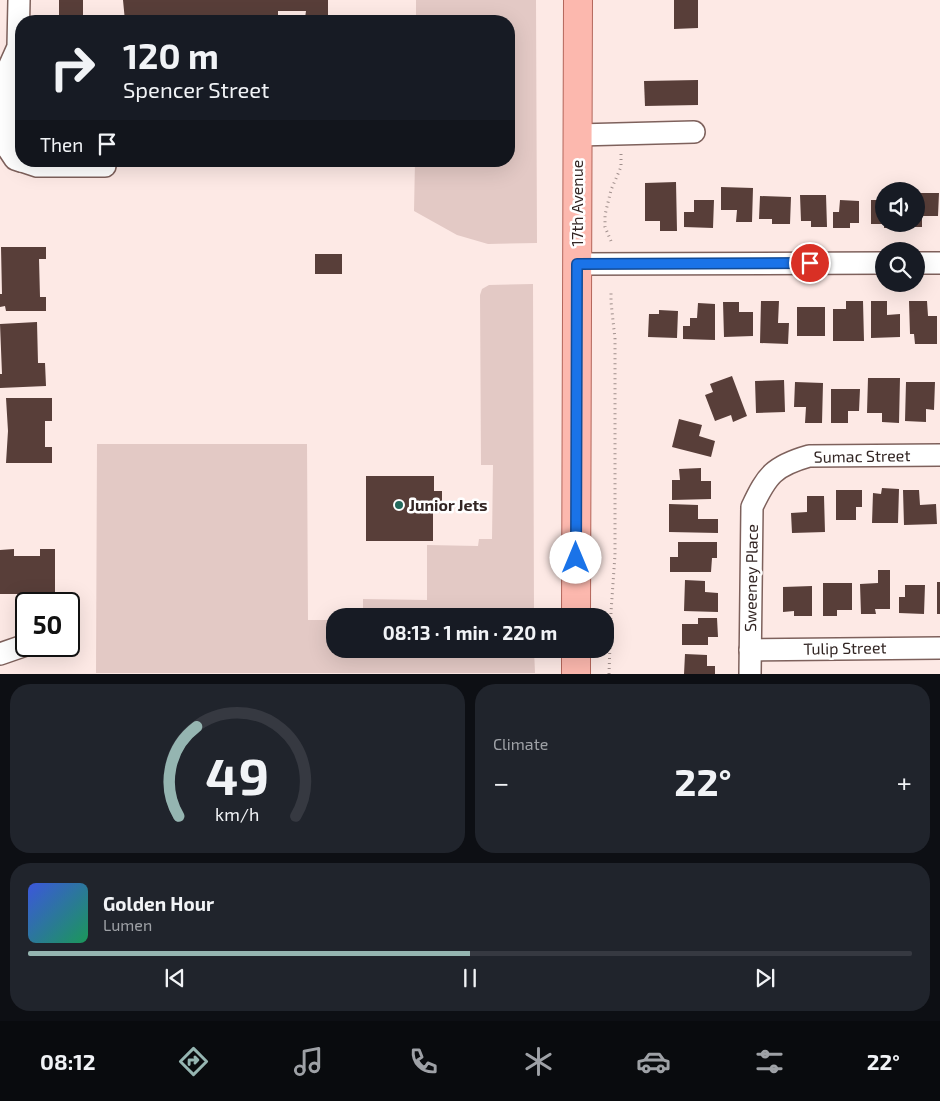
<!DOCTYPE html>
<html lang="en">
<head>
<meta charset="utf-8">
<style>
  :root { --surface:#171b24; --page:#20242c; --text:#f1f3f6; --muted:#9ea1a6; --line:#363941; --accent:#95b5b1 }
  body { margin:0; font-family:"Exo 2",sans-serif; background:var(--page); color:var(--text); height:100vh; display:flex; flex-direction:column; font-size:19px; white-space:nowrap }
  * { box-sizing:border-box; margin:0 }
  p { font-size:16px; color:var(--muted) }
  .icon { flex:none; width:28px; height:28px; fill:none; stroke:currentColor; stroke-width:2; stroke-linecap:round; stroke-linejoin:round }
  .map { position:relative; height:674px; overflow:hidden }
  .sheet { display:flex; flex-direction:column; gap:10px; padding:10px; background:#0d0f14; flex:1 }
  .sheet>* { flex:none }
  .banner { position:absolute; left:15px; top:15px; width:500px; height:152px; border-radius:20px; box-shadow:0 5px 20px #0002; background:#171b24; color:var(--text); overflow:hidden }
  .buttons { position:absolute; left:875px; top:182px; display:grid; gap:10px }
  .buttons a { display:grid; place-items:center; width:50px; height:50px; border-radius:50%; background:var(--surface); box-shadow:0 5px 20px #0002; font-size:25px }
  .speed { position:absolute; left:15px; top:592px; display:flex; gap:10px; font-size:25px; font-weight:700; text-align:center }
  .speed>* { display:grid; place-content:center; width:65px; height:65px; border-radius:50%; background:var(--surface); box-shadow:0 5px 20px #0002; line-height:1 }
  .speed .limit { border:2px solid #111; border-radius:8px; background:#fff; color:#111 }
  .pin { position:absolute; display:grid; place-items:center; width:42px; height:42px; color:#fff; margin:-21px; border:2px solid #fff; border-radius:50%; box-shadow:0 1px 5px #0007 }
  .me { position:absolute; width:55px; margin:-28px; rotate:0deg; stroke-linejoin:round; filter:drop-shadow(0 0 4px #0008) }
  .turn { display:flex; align-items:center; gap:18px; height:105px; padding:0 25px; font-size:22px }
  .turn .icon { width:65px; height:65px; stroke-width:2.5 }
  .turn b { display:block; font-size:35px; line-height:42px }
  .then { display:flex; align-items:center; height:48px; padding:0 25px; background:#0003; gap:10px; font-size:19px }
  .big { font-size:38px; font-weight:700; line-height:1.1 }
  .sheet .tile { flex:1; display:flex; flex-direction:column; justify-content:center; gap:8px; min-width:0; padding:0 18px; border-radius:20px; background:var(--page) }
  .sheet .dial { align-items:center; gap:0 }
  .dial svg { height:130px; overflow:visible; fill:none; stroke:var(--line); stroke-width:7; stroke-linecap:round; text-anchor:middle }
  .dial text { fill:var(--text); stroke:none }
  .song { display:flex; align-items:center; gap:15px }
  .cover { width:60px; height:60px; border-radius:8px; background:linear-gradient(135deg,hsl(230 70% 55%),hsl(150 70% 35%)) }
  .played { height:5px; border-radius:2px; background:linear-gradient(90deg,var(--accent) 50%,var(--line) 50%) }
  .keys { display:flex; justify-content:space-around; direction:ltr }
  .heat { display:flex; justify-content:space-between; align-items:center; font-size:28px; direction:ltr }
  .sheet .tiles { flex:1; display:grid; gap:10px; grid-template-columns:1fr 1fr }
  .tile:last-child { grid-column:span 2 }
  .trip { position:absolute; left:326px; top:608px; width:288px; height:50px; border-radius:20px; background:var(--surface); box-shadow:0 5px 20px #0002; font-weight:700; line-height:50px; text-align:center }
  .tabs { display:flex; height:80px; justify-content:space-around; align-items:center; background:#090b0e; color:var(--muted) }
  .tabs .icon { width:35px; height:35px }
  .tabs .active { color:var(--accent) }
  .tabs b { font-size:22px; color:var(--text) }
  .map>svg:first-child { display:block }
</style>
</head>
<body>
<div class="map">
<svg width="940" height="674" viewBox="0 0 940 674">
  <rect width="100%" height="100%" fill="#fde9e5"/>
  <g fill="#e3c9c5">
    <path d="M416 0H536L537 243 488 244 457 235 414 211 415 161H509V21H416Z"/>
    <path d="M533 284 534 616H363V599L427 600V545L478 546 479 539H492L493 465H481L480 295 482 289 489 285Z"/>
    <path d="M97 444H307L308 620H335V649H534L535 673H96Z"/>
  </g>
  <g fill="#583e39">
    <rect x="59" y="0" width="24" height="21"/>
    <path d="M123 0H328V19L305 18 306 11H278V21H125Z"/>
    <path d="M674 0H698V28L674 29Z"/>
    <rect x="13" y="75" width="8" height="29"/>
    <path d="M698 80V105L645 106 644 81Z"/>
    <path d="M676 182 677 231H660V221H645V183Z"/>
    <path d="M721 187 753 188 752 222H736L737 210H721Z"/>
    <path d="M916 193H939L938 216H922V227H907V224H916Z"/>
    <path d="M800 195H826L827 227H811V221H801Z"/>
    <path d="M760 196 791 197 790 224H772V219H759Z"/>
    <path d="M694 200H714L713 228 684 227V212H694Z"/>
    <path d="M840 200 859 201V223H850V228H833V212H839Z"/>
    <rect x="871" y="200" width="13" height="24"/>
    <rect x="884" y="224" width="17" height="4"/>
    <path d="M1 247H46V259H39L40 297H46V311H6L5 306 0 307V294H2Z"/>
    <rect x="315" y="254" width="27" height="20"/>
    <path d="M761 301H779L778 323H789L788 344 760 343Z"/>
    <path d="M846 301H863L864 341H833V309H846Z"/>
    <path d="M871 301H887V315L900 314V337L871 338Z"/>
    <path d="M909 301H927L928 316H937V344H915L914 334H910Z"/>
    <path d="M723 302H739V312H753V336L724 337Z"/>
    <path d="M698 303 715 304V340L683 339V326H690V318H697Z"/>
    <rect x="797" y="307" width="28" height="29"/>
    <path d="M659 310 678 311 677 338 648 337 649 314H659Z"/>
    <path d="M37 322 38 363H45L46 386 0 388V374H2L0 324Z"/>
    <path d="M732 376 747 416 733 422 731 415 715 421 705 395 713 392 710 384Z"/>
    <path d="M868 378H900L899 423 882 422V413H867Z"/>
    <path d="M784 380 785 412 756 413 755 381Z"/>
    <path d="M795 382 823 383 822 423H805L806 407H794Z"/>
    <path d="M906 382H935L934 410 926 409V422L905 421Z"/>
    <path d="M831 389H860L859 411H848V423H831Z"/>
    <path d="M6 398H52V421H45V447H52V463H6L8 431Z"/>
    <path d="M679 419 702 425 699 436 715 441 711 457 672 447Z"/>
    <path d="M701 468V481H711V499L672 500V480H680L679 469Z"/>
    <path d="M366 476H434V491H442V513H433V541H366Z"/>
    <path d="M882 488 899 489 898 523H872L873 493 881 494Z"/>
    <path d="M836 490H862V507H856V520H836Z"/>
    <path d="M903 490H919L920 505 936 504 937 524 904 525Z"/>
    <path d="M807 496H824L825 532 792 533 791 513 807 512Z"/>
    <path d="M669 504 698 505V519H718V533L669 532Z"/>
    <path d="M678 542H717V558H712L711 572H670V557H678Z"/>
    <path d="M14 549V556H40V549H55V600H43V594H0V550Z"/>
    <path d="M878 570H890V609H875L876 614H861L860 584 878 583Z"/>
    <path d="M685 580 705 581V592L718 593V612L684 611Z"/>
    <rect x="937" y="582" width="3" height="32"/>
    <path d="M823 583H852V610H837V616H823Z"/>
    <path d="M905 585H925L924 614 899 613V597H905Z"/>
    <path d="M812 586V616H794V611L783 612V587Z"/>
    <path d="M698 618H717L718 637H708V645H682V624H698Z"/>
    <path d="M685 654 707 655V666H715V674H684Z"/>
  </g>
  <g fill="none" stroke-linecap="round" stroke-linejoin="round">
    <defs>
      <g id="minor">
        <path d="M19 0 18 47 9 67 8 76 9 150 15 159 21 161"/>
        <path d="M578 135 694 132"/>
        <path d="M22 161 37 166H105"/>
        <path d="M916 263H940"/>
        <path d="M577 264 884 263"/>
        <path d="M750 650 940 648"/>
        <path d="M0 654 26 645"/>
        <path d="M750 674 752 507C767 475 774 466 809 456L940 455"/>
      </g>
      <g id="major">
        <path d="M576 616 578 0"/>
        <path d="M576 674V649"/>
      </g>
    </defs>
    <use href="#minor" stroke="#7e615c" stroke-width="24"/>
    <use href="#major" stroke="#b4665b" stroke-width="30"/>
    <g stroke="#9f8e8b" stroke-width="3" stroke-dasharray="1 4" stroke-linecap="butt">
      <path d="M611 241 605 227V215L611 190 621 167V151"/>
      <path d="M609 674 611 612 615 555V339L611 302V290"/>
    </g>
    <use href="#minor" stroke="#fff" stroke-width="21"/>
    <use href="#major" stroke="#fcb8ae" stroke-width="28"/>
  </g>
  <g fill="none" stroke-linecap="round" stroke-linejoin="round">
    <defs>
      <path id="route" d="M576 558 577 264 810 263"/>
    </defs>
    <use href="#route" stroke="#114b97" stroke-width="12"/>
    <use href="#route" stroke="#1a73e8" stroke-width="9"/>
  </g>
  <circle fill="#246a5d" stroke="#fff" stroke-width="2" cx="399" cy="505" r="5"/>
  <g text-anchor="middle" stroke-width="5" stroke-linejoin="round" paint-order="stroke">
    <g font-size="16" fill="#332624" stroke="#fff">
      <text transform="translate(577 203) rotate(-90)" y="6">17th Avenue</text>
      <text transform="translate(862 456) rotate(-1)" y="6">Sumac Street</text>
      <text transform="translate(751 578) rotate(-89)" y="6">Sweeney Place</text>
      <text transform="translate(845 648) rotate(-1)" y="6">Tulip Street</text>
    </g>
    <g font-size="16" font-weight="bold" fill="#332624" stroke="#fff" text-anchor="start">
      <text x="409" y="511">Junior Jets</text>
    </g>
  </g>
</svg>
<div class="buttons">
<a><svg class="icon" aria-label="sound" viewBox="0 0 24 24"><path d="M4 9h4l5-4v14l-5-4H4zM17 9q2 3 0 6"/></svg></a>
<a><svg class="icon" aria-label="search" viewBox="0 0 24 24"><circle cx="10" cy="10" r="6"/><path d="M15 15l6 6"/></svg></a>
</div>
<div class="speed"><div class="limit">50</div></div>
<div class="pin" style="left:810px;top:263px;background:#d93025"><svg class="icon" aria-label="arrive" viewBox="0 0 24 24"><path d="M6 21V4h12l-3 4 3 4H6"/></svg></div>
<svg class="me" style="left:576px;top:558px" viewBox="-20 -20 40 40"><circle r="19" fill="#fff"/><path d="M0-13L10 11 0 6-10 11z" fill="#1a73e8"/></svg>
<div class="trip">08:13 · 1 min · 220 m</div>
<div class="banner">
<div class="turn"><svg class="icon" aria-label="right" viewBox="0 0 24 24"><path d="M7 20v-9h11M14 6l5 5-5 5"/></svg><div><b>120 m</b>Spencer Street</div></div>
<div class="then">Then<svg class="icon" aria-label="arrive" viewBox="0 0 24 24"><path d="M6 21V4h12l-3 4 3 4H6"/></svg></div>
</div>
</div>
<section class="sheet">
<div class="tiles">
<div class="tile dial"><svg viewBox="0 0 100 80">
<path d="M14 69A42 42 0 1 1 86 69"/>
<path d="M14 69A42 42 0 0 1 25 14" stroke="#95b5b1"/>
<text x="50" y="56" font-size="32" font-weight="700">49</text>
<text x="50" y="72" font-size="11">km/h</text>
</svg></div>
<div class="tile"><p>Climate</p>
<div class="heat"><a>−</a><b class="big">22°</b><a>+</a></div>
</div>
<div class="tile">
<div class="song"><i class="cover"></i><div><b>Golden Hour</b><p>Lumen</p></div></div>
<div class="played"></div>
<div class="keys"><svg class="icon" aria-label="previous" viewBox="0 0 24 24"><path d="M18 5L8 12l10 7zM5 5v14"/></svg><svg class="icon" aria-label="pause" viewBox="0 0 24 24"><path d="M8 5v14M16 5v14"/></svg><svg class="icon" aria-label="next" viewBox="0 0 24 24"><path d="M6 5l10 7-10 7zM19 5v14"/></svg></div>
</div>
</div>
</section>
<nav class="tabs">
<b>08:12</b>
<svg class="icon active" aria-label="directions" viewBox="0 0 24 24"><path d="M12 3l9 9-9 9-9-9zM9 14v-3h6M13 9l2 2-2 2"/></svg>
<svg class="icon" aria-label="music" viewBox="0 0 24 24"><path d="M9 18V5l10-2v13"/><circle cx="6" cy="18" r="3"/><circle cx="16" cy="16" r="3"/></svg>
<svg class="icon" aria-label="phone" viewBox="0 0 24 24"><path d="M5 4h4l2 5-3 2q2 4 5 5l2-3 5 2v4C11 20 4 13 5 4z"/></svg>
<svg class="icon" aria-label="climate" viewBox="0 0 24 24"><path d="M12 3v18M4 7l16 10M4 17L20 7"/></svg>
<svg class="icon" aria-label="car" viewBox="0 0 24 24"><path d="M5 17H2v-5l4-1 3-4h7l3 4 3 1v5h-3M9 17h6M6 11h13"/><circle cx="7" cy="17" r="2"/><circle cx="17" cy="17" r="2"/></svg>
<svg class="icon" aria-label="filters" viewBox="0 0 24 24"><path d="M4 7h16M4 17h16"/><circle cx="9" cy="7" r="2"/><circle cx="15" cy="17" r="2"/></svg>
<b>22°</b>
</nav>
</body>
</html>
